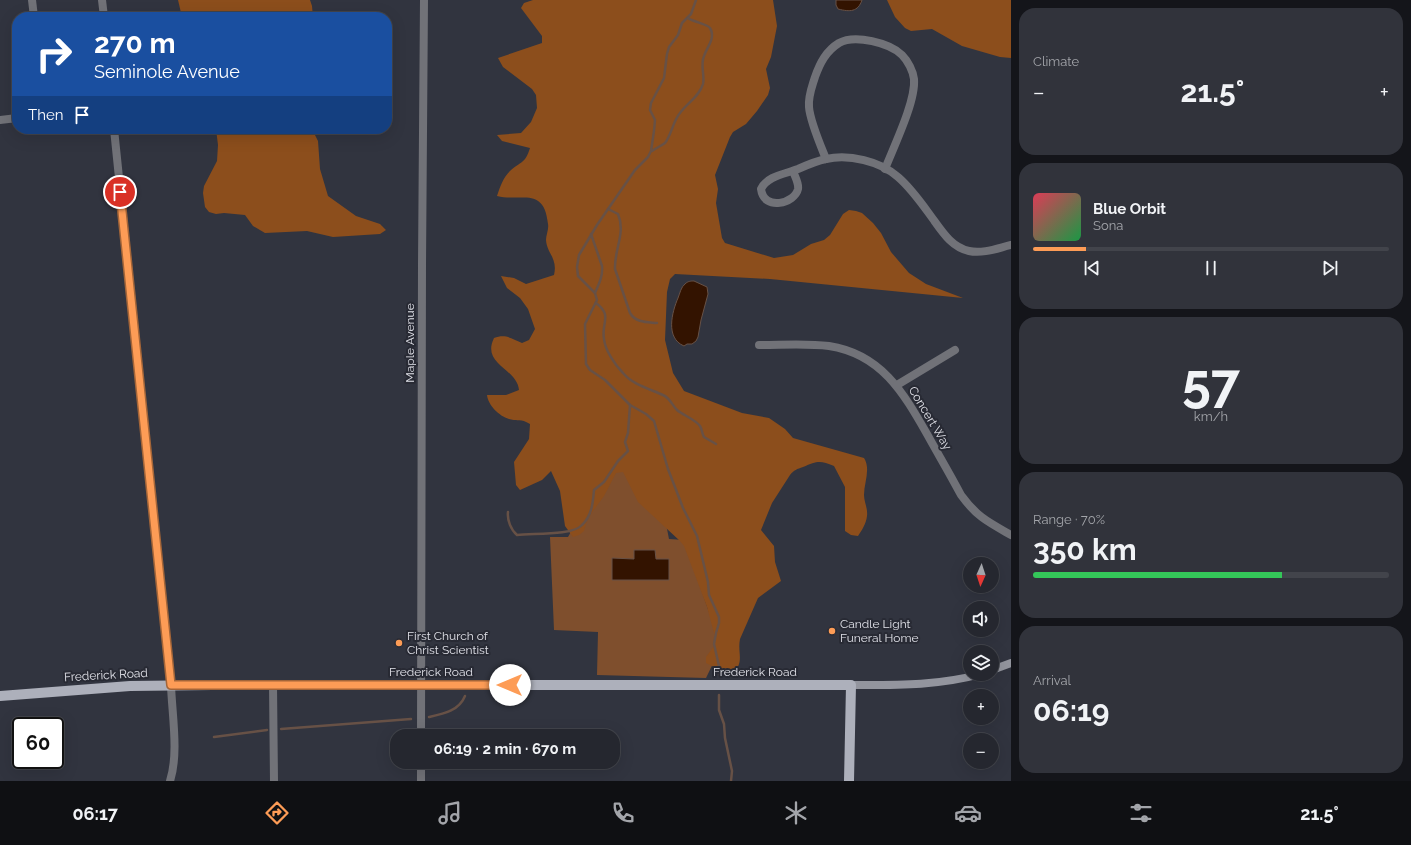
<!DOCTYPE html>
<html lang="en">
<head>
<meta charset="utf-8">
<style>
  :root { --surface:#25272f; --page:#31333b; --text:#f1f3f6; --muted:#a3a5aa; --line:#42444b; --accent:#fd9c56 }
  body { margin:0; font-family:Raleway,sans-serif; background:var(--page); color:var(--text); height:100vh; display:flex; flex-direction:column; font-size:15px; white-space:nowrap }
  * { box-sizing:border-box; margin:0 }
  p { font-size:13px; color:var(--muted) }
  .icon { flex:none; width:22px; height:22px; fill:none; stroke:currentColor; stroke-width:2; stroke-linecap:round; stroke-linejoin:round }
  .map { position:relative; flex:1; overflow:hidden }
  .sheet { display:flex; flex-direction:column; gap:8px; padding:8px; background:#14151a; width:400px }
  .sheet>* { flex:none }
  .banner { position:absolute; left:12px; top:12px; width:380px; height:122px; border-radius:16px; box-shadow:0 4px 16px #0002,0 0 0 1px var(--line); background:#1a4fa0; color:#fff; overflow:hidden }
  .needle { width:26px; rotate:183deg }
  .controls { position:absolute; left:963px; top:557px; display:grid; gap:8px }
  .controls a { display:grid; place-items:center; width:36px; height:36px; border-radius:50%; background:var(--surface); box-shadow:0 4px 16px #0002,0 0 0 1px var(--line); font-size:20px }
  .speed { position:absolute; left:12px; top:717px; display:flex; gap:8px; font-size:20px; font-weight:700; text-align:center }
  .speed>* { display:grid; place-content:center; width:52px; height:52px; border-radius:50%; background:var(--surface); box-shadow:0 4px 16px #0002,0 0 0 1px var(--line); line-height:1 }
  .speed .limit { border:2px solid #111; border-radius:6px; background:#fff; color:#111 }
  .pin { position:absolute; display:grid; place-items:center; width:34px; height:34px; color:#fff; margin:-17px; border:2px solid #fff; border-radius:50%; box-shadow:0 1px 4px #0007 }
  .me { position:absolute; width:44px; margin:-22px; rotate:270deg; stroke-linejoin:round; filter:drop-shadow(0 0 3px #0008) }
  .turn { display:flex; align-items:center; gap:14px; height:84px; padding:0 16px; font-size:18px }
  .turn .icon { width:52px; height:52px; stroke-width:2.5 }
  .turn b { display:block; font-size:28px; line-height:34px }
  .then { display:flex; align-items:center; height:38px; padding:0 16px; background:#0003; gap:8px; font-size:15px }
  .big { font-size:30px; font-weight:700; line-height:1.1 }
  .sheet .tile { flex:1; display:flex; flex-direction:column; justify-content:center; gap:6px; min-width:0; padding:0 14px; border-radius:16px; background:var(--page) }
  .sheet .dial { align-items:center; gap:0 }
  .dial b { font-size:52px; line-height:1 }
  .song { display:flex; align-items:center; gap:12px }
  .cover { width:48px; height:48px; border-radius:6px; background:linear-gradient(135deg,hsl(350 70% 55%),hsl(140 70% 35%)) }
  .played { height:4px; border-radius:2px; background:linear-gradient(90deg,var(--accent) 15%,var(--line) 15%) }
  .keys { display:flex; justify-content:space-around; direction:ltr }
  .heat { display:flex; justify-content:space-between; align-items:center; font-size:22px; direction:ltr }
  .charge { height:6px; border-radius:3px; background:linear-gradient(90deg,#34c759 70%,var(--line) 0) }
  .trip { position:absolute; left:390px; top:729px; width:230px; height:40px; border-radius:16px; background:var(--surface); box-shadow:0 4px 16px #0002,0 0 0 1px var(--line); font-weight:700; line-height:40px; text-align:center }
  .tab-bar { display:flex; height:64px; justify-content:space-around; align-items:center; background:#0f1013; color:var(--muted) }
  .tab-bar .icon { width:28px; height:28px }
  .tab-bar .selected { color:var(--accent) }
  .tab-bar b { font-size:18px; color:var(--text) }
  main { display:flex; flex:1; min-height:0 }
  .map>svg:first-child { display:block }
</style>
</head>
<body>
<main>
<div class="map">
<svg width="1011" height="781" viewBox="0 0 1011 781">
  <rect width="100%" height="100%" fill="#31343f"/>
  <path fill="#7f4f2d" d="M619 448H651L669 539 684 540 721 647 706 678 597 675 598 632 554 630 550 537H568Z"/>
  <g fill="#8c4e1c">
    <path d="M178 0H310L312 6 313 17H182Z"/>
    <path d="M533 0H773L777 26 771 57 766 69 770 88 768 95 757 111 746 124 733 132 730 137 715 175 718 189 716 203 722 238 725 243 774 258 793 255 811 244 824 240 830 235 843 214 849 210 856 211 862 213 873 223 881 233 891 252 909 273 926 284 963 298 770 279 675 274 670 279 667 292 665 340 673 373 684 391 742 413 769 418 785 429 793 438 864 458C871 469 864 483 864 495 864 502 868 508 867 516 866 524 862 530 858 536L851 535 845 531V487L834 466C820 460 817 461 803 467 797 469 794 470 790 475L772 503 761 530 774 546 775 562 781 581 758 598 740 639C737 654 746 664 730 675L706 663V657L714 646V633L707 607 684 546 680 541 638 502 623 472 616 473 604 496 588 518 584 531 579 535 573 537 565 526 560 491 551 471 542 480 520 490 516 485 514 462 529 439 530 424C520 418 519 422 509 419 499 416 488 405 487 395H506L519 390C517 368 481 365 494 338 505 334 511 338 522 343L529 340 535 329 528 309 520 298 507 288 501 276 514 278 526 284 554 275C558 258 547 254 546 240 546 235 549 229 548 224 544 186 522 202 497 196 500 187 503 178 510 171 521 161 525 164 530 148L502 141 497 135 521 133 531 122 537 108 536 95 532 89 503 67 498 58 542 43V36L521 8 524 3Z"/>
    <path d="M887 0H1011V58L1000 57 962 46 932 29 911 31 905 28 895 17Z"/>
    <path d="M216 129H312L318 141 320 169 328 196 356 216 380 224 386 230 380 234 333 237 307 231 265 233 253 226 245 215 224 213 216 214 209 212 205 207 203 193 204 186 217 161 218 145Z"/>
  </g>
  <g fill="#331300" stroke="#675146">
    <path d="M836 0H862C858 12 850 12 838 9L836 5Z"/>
    <path d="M694 281 707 287 708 294 701 320 698 337 696 341 692 344H687L684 346C665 338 672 312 678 298 680 293 681 287 685 284 688 281 691 281 694 281Z"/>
    <path d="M634 550H655L656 559H669V580H612V558L634 559Z"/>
  </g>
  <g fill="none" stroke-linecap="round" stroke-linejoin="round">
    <g stroke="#675146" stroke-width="2.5">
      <path d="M696 0 691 14 682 23 678 35 669 47 667 54 664 78 651 103 650 110 655 120 654 131 651 151 648 157 635 170 597 225 579 255 577 267 578 276 595 293 597 300 585 324 586 364 590 370 605 380 630 405 646 414 654 421 668 469 683 508 697 536 708 582 709 595 719 617V623L716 633 714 644 719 666 720 676"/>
      <path d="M652 151C656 148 661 146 665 143 671 136 673 121 680 113 687 103 699 97 703 84 705 75 700 65 704 56 707 47 716 38 710 28 708 24 693 22 688 18"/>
      <path d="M608 209 618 214C626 233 614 250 615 269L630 313C636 323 647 322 657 323"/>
      <path d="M591 234 602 266C603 276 599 284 595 293"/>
      <path d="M596 303C613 316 601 322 604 339 605 350 615 365 623 373 633 385 650 389 663 395 670 398 672 405 677 410 683 415 696 420 700 426 702 429 702 434 704 437L716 444"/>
      <path d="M508 512C507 520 511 530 517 535 533 533 572 536 582 525 592 516 593 502 594 490L604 482 618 461 628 451 625 442 628 433 630 405"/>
      <path d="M719 695V710L724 724 725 738 732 771 731 781"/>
      <path d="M429 717C443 714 459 711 465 696"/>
      <path d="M281 729 411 719"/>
      <path d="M214 737 267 730"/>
    </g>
    <g stroke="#717278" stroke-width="8">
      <path d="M32 0 34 17"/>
      <path d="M102 0 104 17"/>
      <path d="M0 120 17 118"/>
      <path d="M114 129 171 685C172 715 179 753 170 781"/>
      <path d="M826 159C820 144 810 121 809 107 808 96 812 87 815 77 820 63 826 51 839 43 855 34 890 43 902 55 908 61 913 71 914 79 916 101 894 146 885 169"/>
      <path d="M793 171C795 177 799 183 798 189 795 203 764 212 761 189 767 176 785 174 798 169 807 165 816 161 826 159 849 154 880 161 898 177 912 189 922 204 933 219 943 233 952 247 969 251 983 254 998 248 1011 245"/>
      <path d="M759 345C782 345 806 343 829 346 881 354 903 392 927 434 938 454 950 474 961 495 977 517 988 522 1011 535"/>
      <path d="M897 385 955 350"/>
      <path d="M273 685 274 781"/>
      <path d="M421 736 422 265 424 0"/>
      <path d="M421 762V781"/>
    </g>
    <g stroke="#93959e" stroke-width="8">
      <path d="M992 670 1011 663"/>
      <path d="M851 685C896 685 937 686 981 674"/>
    </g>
    <path stroke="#adb0bb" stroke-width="10" d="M0 696 130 686 212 685H851L849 781"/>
  </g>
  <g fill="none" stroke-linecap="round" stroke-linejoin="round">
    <defs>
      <path id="route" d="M120 192 171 685H510"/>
    </defs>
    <use href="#route" stroke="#a46538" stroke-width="10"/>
    <use href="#route" stroke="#fd9c56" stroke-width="7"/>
  </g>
  <g fill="#fd9c56" stroke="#282a34" stroke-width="1.5">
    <circle cx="832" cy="631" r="4"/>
    <circle cx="399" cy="643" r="4"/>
  </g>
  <g text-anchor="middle" stroke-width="4" stroke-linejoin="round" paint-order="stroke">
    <g font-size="12" fill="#e0e1e8" stroke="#282a34">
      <text transform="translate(410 343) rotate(-90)" y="4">Maple Avenue</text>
      <text transform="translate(930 418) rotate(59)" y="4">Concert Way</text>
      <text x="431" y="676">Frederick Road</text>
      <text x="755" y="676">Frederick Road</text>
      <text transform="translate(106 675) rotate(-3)" y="4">Frederick Road</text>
    </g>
    <g font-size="12" fill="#e0e1e8" stroke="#282a34" text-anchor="start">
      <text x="840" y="628">Candle Light<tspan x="840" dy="14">Funeral Home</tspan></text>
      <text x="407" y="640">First Church of<tspan x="407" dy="14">Christ Scientist</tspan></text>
    </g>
  </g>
</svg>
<div class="controls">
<a><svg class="needle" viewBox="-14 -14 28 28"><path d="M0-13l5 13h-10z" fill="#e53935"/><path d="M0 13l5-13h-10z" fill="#a3a5aa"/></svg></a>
<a><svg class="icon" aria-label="sound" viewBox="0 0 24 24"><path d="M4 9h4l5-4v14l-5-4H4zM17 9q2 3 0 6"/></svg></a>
<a><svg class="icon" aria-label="layers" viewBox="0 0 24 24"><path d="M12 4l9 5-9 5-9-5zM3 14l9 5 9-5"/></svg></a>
<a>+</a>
<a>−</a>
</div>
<div class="speed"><div class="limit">60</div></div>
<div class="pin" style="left:120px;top:192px;background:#d93025"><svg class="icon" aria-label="arrive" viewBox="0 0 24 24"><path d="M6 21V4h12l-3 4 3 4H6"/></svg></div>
<svg class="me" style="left:510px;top:685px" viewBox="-20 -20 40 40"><circle r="19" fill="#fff"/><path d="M0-13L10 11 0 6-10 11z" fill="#fd9c56"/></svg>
<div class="trip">06:19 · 2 min · 670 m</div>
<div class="banner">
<div class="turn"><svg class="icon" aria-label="right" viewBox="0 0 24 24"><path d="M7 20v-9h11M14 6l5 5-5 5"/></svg><div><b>270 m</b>Seminole Avenue</div></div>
<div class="then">Then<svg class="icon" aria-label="arrive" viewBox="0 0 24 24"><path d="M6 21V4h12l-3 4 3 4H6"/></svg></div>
</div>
</div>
<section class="sheet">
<div class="tile"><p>Climate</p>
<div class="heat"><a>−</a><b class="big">21.5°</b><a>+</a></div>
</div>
<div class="tile">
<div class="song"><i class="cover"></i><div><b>Blue Orbit</b><p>Sona</p></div></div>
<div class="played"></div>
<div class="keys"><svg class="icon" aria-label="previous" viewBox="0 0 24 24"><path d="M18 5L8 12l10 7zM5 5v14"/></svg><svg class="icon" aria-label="pause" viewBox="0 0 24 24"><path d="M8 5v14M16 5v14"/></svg><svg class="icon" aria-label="next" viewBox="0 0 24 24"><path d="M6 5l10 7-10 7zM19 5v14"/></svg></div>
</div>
<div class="tile dial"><b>57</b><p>km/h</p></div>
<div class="tile"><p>Range · 70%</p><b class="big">350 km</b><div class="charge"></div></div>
<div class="tile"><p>Arrival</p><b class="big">06:19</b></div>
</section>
</main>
<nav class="tab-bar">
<b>06:17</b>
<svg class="icon selected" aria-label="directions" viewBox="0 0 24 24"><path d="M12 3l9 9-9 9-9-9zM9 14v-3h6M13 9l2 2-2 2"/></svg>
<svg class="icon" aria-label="music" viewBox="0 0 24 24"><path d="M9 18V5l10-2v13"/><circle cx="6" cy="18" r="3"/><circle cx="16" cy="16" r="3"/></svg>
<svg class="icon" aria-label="phone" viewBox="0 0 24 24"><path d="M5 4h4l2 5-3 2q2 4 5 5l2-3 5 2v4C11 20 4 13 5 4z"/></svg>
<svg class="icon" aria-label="climate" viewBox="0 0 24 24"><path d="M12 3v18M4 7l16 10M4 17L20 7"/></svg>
<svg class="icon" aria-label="car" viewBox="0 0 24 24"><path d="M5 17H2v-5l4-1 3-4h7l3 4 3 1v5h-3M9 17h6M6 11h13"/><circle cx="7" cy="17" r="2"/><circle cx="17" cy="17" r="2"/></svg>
<svg class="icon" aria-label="filters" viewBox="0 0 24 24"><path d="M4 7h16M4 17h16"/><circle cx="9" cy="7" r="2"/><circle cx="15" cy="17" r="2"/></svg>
<b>21.5°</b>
</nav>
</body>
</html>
